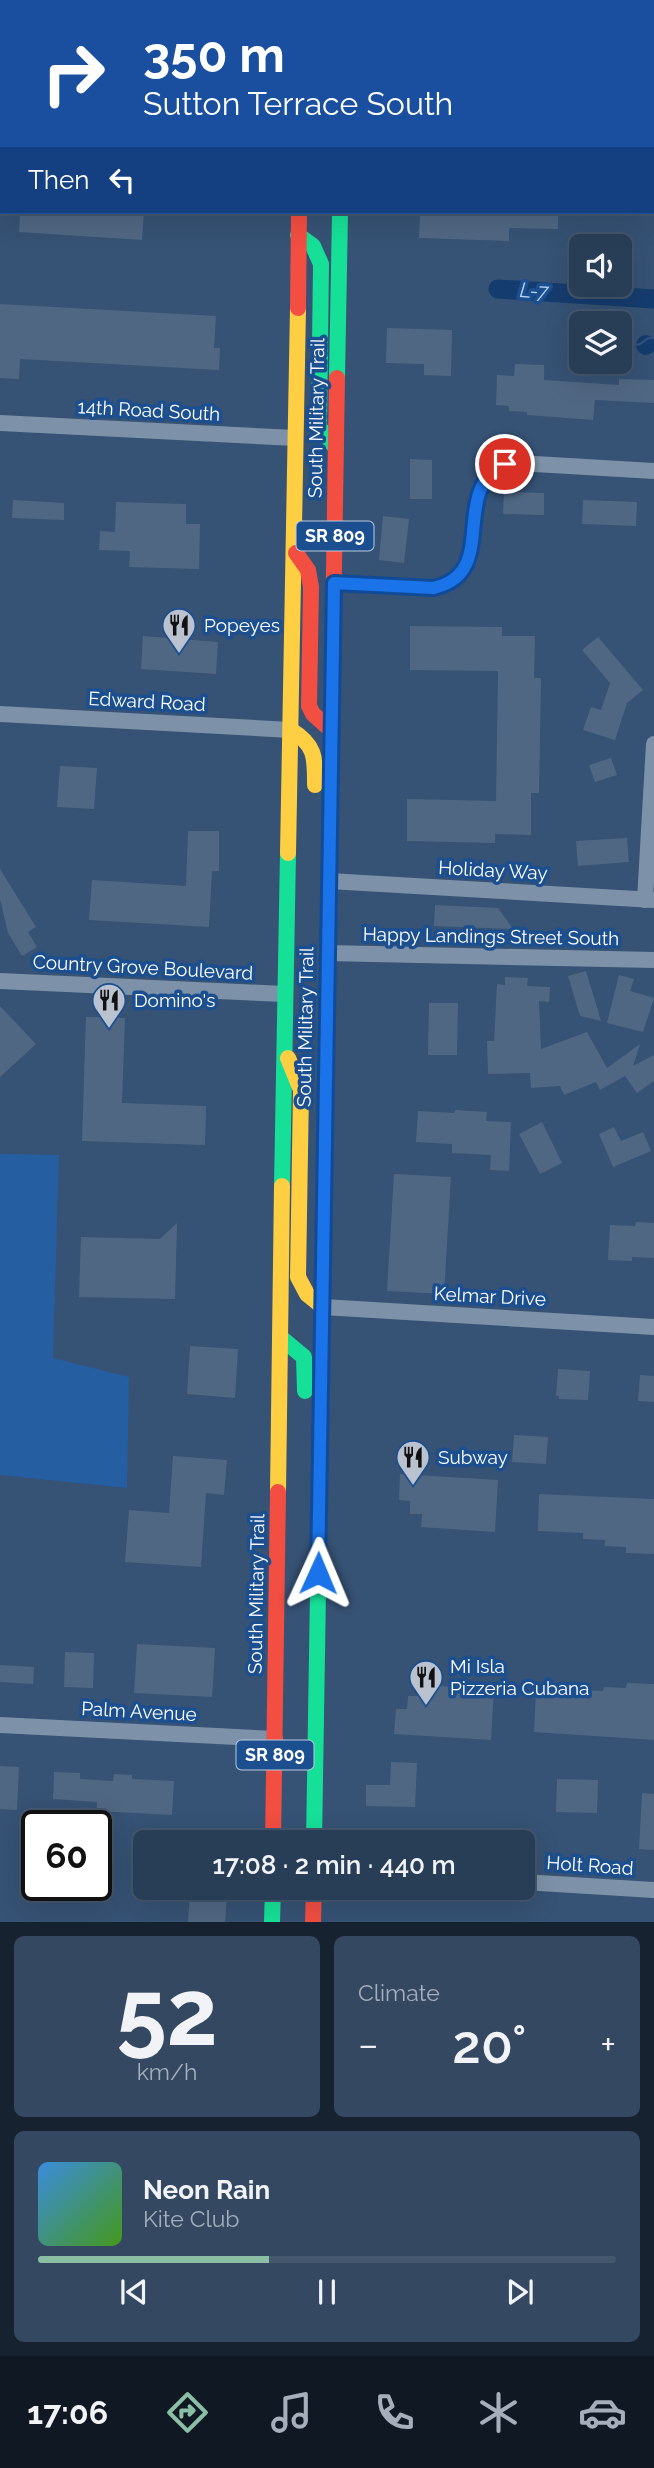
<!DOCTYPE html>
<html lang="en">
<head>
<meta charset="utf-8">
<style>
  :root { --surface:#283e57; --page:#344961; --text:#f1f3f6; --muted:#a5aeba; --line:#44576d; --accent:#8abfa5 }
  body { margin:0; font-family:Raleway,sans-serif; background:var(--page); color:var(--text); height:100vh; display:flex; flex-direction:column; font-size:26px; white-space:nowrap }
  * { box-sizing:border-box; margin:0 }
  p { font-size:23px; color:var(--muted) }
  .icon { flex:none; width:38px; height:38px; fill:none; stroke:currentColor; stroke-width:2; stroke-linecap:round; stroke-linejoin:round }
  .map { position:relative; height:1922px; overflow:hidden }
  .details { display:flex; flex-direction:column; gap:14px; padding:14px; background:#162230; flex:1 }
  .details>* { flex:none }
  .top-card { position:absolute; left:0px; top:0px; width:654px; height:214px; box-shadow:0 7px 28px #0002,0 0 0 2px var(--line); background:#1a4fa0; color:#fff; overflow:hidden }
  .buttons { position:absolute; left:569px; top:234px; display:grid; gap:14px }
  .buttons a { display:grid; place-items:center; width:63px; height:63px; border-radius:10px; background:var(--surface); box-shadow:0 7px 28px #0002,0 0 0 2px var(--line); font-size:35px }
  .speed { position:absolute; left:21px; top:1810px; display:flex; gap:14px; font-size:35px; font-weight:700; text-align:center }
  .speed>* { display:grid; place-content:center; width:91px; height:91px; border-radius:50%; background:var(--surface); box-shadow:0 7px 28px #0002,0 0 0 2px var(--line); line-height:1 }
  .speed .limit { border:4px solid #111; border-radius:10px; background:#fff; color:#111 }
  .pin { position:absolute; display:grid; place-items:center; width:60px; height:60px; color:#fff; margin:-30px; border:4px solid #fff; border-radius:50%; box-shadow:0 2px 7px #0007 }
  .me { position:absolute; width:77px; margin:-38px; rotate:1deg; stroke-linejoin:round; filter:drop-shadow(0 0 5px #0008) }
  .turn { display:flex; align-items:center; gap:24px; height:147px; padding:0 28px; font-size:32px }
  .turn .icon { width:91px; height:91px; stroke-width:2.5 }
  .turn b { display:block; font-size:49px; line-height:60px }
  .then { display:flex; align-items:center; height:66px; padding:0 28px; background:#0003; gap:14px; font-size:26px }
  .big { font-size:52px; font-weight:600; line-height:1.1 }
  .details .widget { flex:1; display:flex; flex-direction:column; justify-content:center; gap:10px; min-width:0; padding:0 24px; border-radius:10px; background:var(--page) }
  .details .dial { align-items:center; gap:0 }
  .dial b { font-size:91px; line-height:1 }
  .song { display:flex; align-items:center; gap:21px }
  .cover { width:84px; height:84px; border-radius:10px; background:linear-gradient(135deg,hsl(210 70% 55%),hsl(100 70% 35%)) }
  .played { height:7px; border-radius:4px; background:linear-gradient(90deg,var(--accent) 40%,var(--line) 40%) }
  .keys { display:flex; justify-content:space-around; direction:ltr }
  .heat { display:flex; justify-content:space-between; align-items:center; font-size:38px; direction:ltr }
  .details .tiles { flex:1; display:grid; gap:14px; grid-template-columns:1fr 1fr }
  .widget:last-child { grid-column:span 2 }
  .trip { position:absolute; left:133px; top:1830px; width:402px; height:70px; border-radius:10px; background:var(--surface); box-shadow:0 7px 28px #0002,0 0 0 2px var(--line); font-weight:600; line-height:70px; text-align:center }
  .dock { display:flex; height:112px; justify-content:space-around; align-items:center; background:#101923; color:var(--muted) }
  .dock .icon { width:49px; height:49px }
  .dock .selected { color:var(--accent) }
  .dock b { font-size:32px; color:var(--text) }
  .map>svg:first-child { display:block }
</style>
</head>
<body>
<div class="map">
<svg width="654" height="1922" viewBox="0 0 654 1922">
  <defs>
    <pattern id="water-waves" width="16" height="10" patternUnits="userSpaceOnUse" patternTransform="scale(1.75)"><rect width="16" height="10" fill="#153c6e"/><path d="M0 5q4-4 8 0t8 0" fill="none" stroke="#385984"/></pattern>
  </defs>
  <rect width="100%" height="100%" fill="#365274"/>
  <path fill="#265fa1" d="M0 1154 59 1155 53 1358 129 1377 127 1488 0 1475Z"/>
  <circle fill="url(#water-waves)" cx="646" cy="345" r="10"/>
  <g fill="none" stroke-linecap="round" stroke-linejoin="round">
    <path stroke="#153c6e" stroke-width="19" d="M498 289 654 299"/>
  </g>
  <g fill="#506783">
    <path d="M20 212H144L142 240 19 232Z"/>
    <path d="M420 212H558V229L509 228V241L419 238Z"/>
    <path d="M0 304 216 316 214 348H220L219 370 20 359 19 379 0 378Z"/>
    <path d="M387 328 452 330 451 376 424 375V364L386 363Z"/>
    <path d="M515 364 544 365V380L619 385V379L654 380V403L595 400 593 420 527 415V412L509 411V406L496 405 497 375 514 376Z"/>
    <path d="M410 459 432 460V499H410Z"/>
    <path d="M504 492 544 493V515L503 514Z"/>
    <path d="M13 500 64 503V520L12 518Z"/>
    <path d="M583 500 637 502 636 526 582 524Z"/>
    <path d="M116 502 186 504V524H200L199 569 129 567 130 551 99 550 100 531 115 532Z"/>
    <path d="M383 516 409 519 404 563 379 560Z"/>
    <path d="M410 626 502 627V636H535L534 678H541L539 793H531V835L495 834V843L407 841V799L496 801 498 671 410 670Z"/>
    <path d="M143 636 218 642 216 674 141 669Z"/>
    <path d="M598 637 643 690 627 703 615 740 583 730 591 707 601 710 610 683 582 650Z"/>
    <path d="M611 758 617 775 595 782 589 765Z"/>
    <path d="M60 766 97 768 94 809 57 807Z"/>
    <path d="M188 831H219V871H212L209 927 89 920 92 880 186 886Z"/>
    <path d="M627 838 629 862 578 866 576 841Z"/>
    <path d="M0 869 36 927 28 932 37 947 22 956 8 933 0 899Z"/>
    <path d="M435 905 498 908 513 929 434 926Z"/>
    <path d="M586 971 601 1021 580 1016 568 976Z"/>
    <path d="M619 975 634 979 630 991 654 998 643 1032 607 1023Z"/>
    <path d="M505 977 528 978 527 986 550 987 549 1002 539 1001 541 1049 587 1032 607 1068 640 1044 633 1066 654 1055V1081L637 1093 625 1076 600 1090 596 1082 564 1095 560 1086 531 1088 530 1073 488 1074 487 1041H494L497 984 505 985Z"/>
    <path d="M429 1003H458L457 1055H428Z"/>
    <path d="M0 1006 36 1044 0 1077Z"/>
    <path d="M86 1017 125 1018 122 1103 206 1106 205 1145 82 1141Z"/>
    <path d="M455 1110 487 1112 486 1121 511 1122 509 1171 490 1170 491 1155 452 1153V1144L416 1142 418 1111 454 1113Z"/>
    <path d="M542 1122 562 1163 540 1174 519 1134Z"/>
    <path d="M614 1127 621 1141 643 1132 651 1151 613 1167 599 1134Z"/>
    <path d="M394 1174 451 1177 444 1294 387 1291Z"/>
    <path d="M636 1222 654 1223V1258L632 1257V1261L608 1260 610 1225 635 1226Z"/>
    <path d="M177 1223 175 1299 79 1297 81 1237 160 1239Z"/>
    <path d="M190 1346 238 1349 235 1398 187 1394Z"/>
    <path d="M558 1369 590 1371 588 1400 559 1399V1396H556Z"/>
    <path d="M640 1375 654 1376V1402L638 1401Z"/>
    <path d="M514 1435 548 1437 546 1464 512 1462Z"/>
    <path d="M173 1456 227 1460 224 1495 206 1493 201 1567 125 1562 129 1510 169 1513Z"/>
    <path d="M400 1474 498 1480 495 1532 421 1527 422 1514H410V1501L399 1500Z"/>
    <path d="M539 1494 654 1499V1554L626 1553V1547L605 1546V1540L583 1539V1533L538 1531Z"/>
    <path d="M137 1644 215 1648 212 1697 134 1693Z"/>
    <path d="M65 1652 94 1653 93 1688 64 1687Z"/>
    <path d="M0 1665 34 1667 33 1684 0 1682Z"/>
    <path d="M627 1683 654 1684V1740L534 1732 536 1691 581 1694V1690L603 1691 604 1687 626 1688Z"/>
    <path d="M421 1685 494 1689 491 1740 394 1734 396 1709H407L408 1696H421Z"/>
    <path d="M391 1762 417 1763 415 1807 366 1806V1785H390Z"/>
    <path d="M0 1766 19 1767 17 1810 0 1809Z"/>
    <path d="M54 1772 80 1773V1779L113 1781 114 1774 132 1775V1779L174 1781 172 1815 97 1811V1802L53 1799Z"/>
    <path d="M557 1779 598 1780 597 1813 556 1812Z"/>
    <path d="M642 1793 654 1794V1850L639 1849Z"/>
    <path d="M190 1894 227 1896 225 1922H188Z"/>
  </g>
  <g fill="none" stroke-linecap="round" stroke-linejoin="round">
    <g stroke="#7d92a8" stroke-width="16">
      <path d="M653 146H654"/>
      <path d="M0 423 295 438"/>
      <path d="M334 583 433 588C505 573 442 471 518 463L654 471"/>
      <path d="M0 714 291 730"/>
      <path d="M329 881 654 900"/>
      <path d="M645 900 654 744"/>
      <path d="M327 953 654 960"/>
      <path d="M0 981 284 994"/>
      <path d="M323 1307 654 1327"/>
      <path d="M0 1725 275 1739"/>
      <path d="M523 1882 654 1890"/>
    </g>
    <g stroke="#16e098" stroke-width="16">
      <path d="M302 0V2"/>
      <path d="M298 235 313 246 321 264 319 427 336 448"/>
      <path d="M337 378 340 212"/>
      <path d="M282 1186 288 853"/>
      <path d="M280 1337 304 1357 305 1391"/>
      <path d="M314 1843 323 1277"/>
      <path d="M272 1922 273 1888"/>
    </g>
    <g stroke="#ffcf43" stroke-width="16">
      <path d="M344 0V2"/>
      <path d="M291 730C316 745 315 758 315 785"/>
      <path d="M288 853 298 308"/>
      <path d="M288 1058 301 1090 298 1277 307 1294 323 1307"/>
      <path d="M323 1277 328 949"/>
      <path d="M278 1492 282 1186"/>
    </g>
    <g stroke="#f24e42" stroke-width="16">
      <path d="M326 0 327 2"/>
      <path d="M298 308 299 212"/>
      <path d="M296 553 308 570 311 587 309 706 313 714 331 730"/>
      <path d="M328 949 337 378"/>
      <path d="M273 1843 278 1492"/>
      <path d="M313 1922 314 1888"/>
    </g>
  </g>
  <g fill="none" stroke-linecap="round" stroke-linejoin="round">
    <defs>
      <path id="route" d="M318 1573 334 583 433 588C501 574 448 491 505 464"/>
    </defs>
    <use href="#route" stroke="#114b97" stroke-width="18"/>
    <use href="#route" stroke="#1a73e8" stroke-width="12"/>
  </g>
  <defs>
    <symbol id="restaurant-pin" viewBox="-11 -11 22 30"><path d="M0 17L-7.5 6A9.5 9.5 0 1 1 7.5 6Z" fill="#b9c2ce" stroke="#1b4f8f"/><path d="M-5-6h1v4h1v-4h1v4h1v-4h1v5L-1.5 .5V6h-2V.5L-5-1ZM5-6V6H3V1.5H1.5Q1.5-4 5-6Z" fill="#111"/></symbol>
  </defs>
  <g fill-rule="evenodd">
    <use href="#restaurant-pin" x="160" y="606" width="38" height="52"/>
    <use href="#restaurant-pin" x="90" y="981" width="38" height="52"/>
    <use href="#restaurant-pin" x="394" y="1438" width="38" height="52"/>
    <use href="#restaurant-pin" x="407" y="1658" width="38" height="52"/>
  </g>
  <g text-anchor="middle" stroke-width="7" stroke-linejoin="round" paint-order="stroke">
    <g fill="#1b4f8f" stroke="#bbcadd" stroke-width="2">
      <rect x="296.5" y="521.5" width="77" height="29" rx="5"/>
      <rect x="236.5" y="1740.5" width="77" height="29" rx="5"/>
    </g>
    <g font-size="18" font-weight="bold" fill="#fff">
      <text x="335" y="542">SR 809</text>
      <text x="275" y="1761">SR 809</text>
    </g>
    <g font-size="19" fill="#fff" stroke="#1b4f8f">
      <text transform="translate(149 410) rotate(3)" y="7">14th Road South</text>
      <text transform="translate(316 418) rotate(-89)" y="7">South Military Trail</text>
      <text transform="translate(147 701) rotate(3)" y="7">Edward Road</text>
      <text transform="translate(493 870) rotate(3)" y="7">Holiday Way</text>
      <text transform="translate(491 936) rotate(1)" y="7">Happy Landings Street South</text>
      <text transform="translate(143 967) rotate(3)" y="7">Country Grove Boulevard</text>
      <text transform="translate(305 1027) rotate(-89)" y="7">South Military Trail</text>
      <text transform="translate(490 1296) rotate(3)" y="7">Kelmar Drive</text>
      <text transform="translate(256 1594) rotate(-89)" y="7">South Military Trail</text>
      <text transform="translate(139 1711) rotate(3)" y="7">Palm Avenue</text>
      <text transform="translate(590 1865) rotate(4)" y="7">Holt Road</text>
    </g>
    <g font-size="19" fill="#fff" stroke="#1b4f8f" text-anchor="start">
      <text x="204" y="632">Popeyes</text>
      <text x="134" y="1007">Domino's</text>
      <text x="438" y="1464">Subway</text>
      <text x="450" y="1673">Mi Isla<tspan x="450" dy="22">Pizzeria Cubana</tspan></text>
    </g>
    <g font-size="21" font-style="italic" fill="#b5d3f5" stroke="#1b4f8f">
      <text transform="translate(534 291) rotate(4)" y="7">L-7</text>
    </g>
  </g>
</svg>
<div class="buttons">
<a><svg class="icon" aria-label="sound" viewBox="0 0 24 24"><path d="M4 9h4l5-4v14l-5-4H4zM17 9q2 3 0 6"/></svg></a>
<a><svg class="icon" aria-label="layers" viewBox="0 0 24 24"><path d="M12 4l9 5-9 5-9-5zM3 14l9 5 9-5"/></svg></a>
</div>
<div class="speed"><div class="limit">60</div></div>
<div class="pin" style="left:505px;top:464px;background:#d93025"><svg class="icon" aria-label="arrive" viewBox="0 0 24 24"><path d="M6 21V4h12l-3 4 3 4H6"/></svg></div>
<svg class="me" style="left:318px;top:1573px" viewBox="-20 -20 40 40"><path d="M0-17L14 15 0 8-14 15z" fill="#1a73e8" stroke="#fff" stroke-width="4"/></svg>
<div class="trip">17:08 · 2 min · 440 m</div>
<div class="top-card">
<div class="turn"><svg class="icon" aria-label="right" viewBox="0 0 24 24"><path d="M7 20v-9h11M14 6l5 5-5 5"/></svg><div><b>350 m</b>Sutton Terrace South</div></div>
<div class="then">Then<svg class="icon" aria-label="left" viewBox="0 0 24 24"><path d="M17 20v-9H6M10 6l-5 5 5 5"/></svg></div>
</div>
</div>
<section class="details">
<div class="tiles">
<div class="widget dial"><b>52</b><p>km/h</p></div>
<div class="widget"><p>Climate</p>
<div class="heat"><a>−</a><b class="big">20°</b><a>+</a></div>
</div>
<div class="widget">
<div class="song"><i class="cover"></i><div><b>Neon Rain</b><p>Kite Club</p></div></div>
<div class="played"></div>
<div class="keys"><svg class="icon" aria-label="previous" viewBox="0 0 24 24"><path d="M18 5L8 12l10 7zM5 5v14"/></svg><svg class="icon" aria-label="pause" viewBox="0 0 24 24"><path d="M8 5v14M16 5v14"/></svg><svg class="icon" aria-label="next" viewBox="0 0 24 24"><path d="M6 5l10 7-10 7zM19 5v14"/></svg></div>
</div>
</div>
</section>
<nav class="dock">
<b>17:06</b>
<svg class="icon selected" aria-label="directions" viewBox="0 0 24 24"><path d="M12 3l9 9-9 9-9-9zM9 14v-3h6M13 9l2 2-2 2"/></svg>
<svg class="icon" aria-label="music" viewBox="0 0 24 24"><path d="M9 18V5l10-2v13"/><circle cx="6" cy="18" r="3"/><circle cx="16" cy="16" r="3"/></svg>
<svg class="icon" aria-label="phone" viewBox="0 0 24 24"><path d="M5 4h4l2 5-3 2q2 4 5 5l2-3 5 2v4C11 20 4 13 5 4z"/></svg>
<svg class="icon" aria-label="climate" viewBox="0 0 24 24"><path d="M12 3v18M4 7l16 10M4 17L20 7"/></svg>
<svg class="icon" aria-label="car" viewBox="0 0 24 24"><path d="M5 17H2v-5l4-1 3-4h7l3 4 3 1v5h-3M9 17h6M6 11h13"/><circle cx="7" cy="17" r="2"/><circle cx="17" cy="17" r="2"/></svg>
</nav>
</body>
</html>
